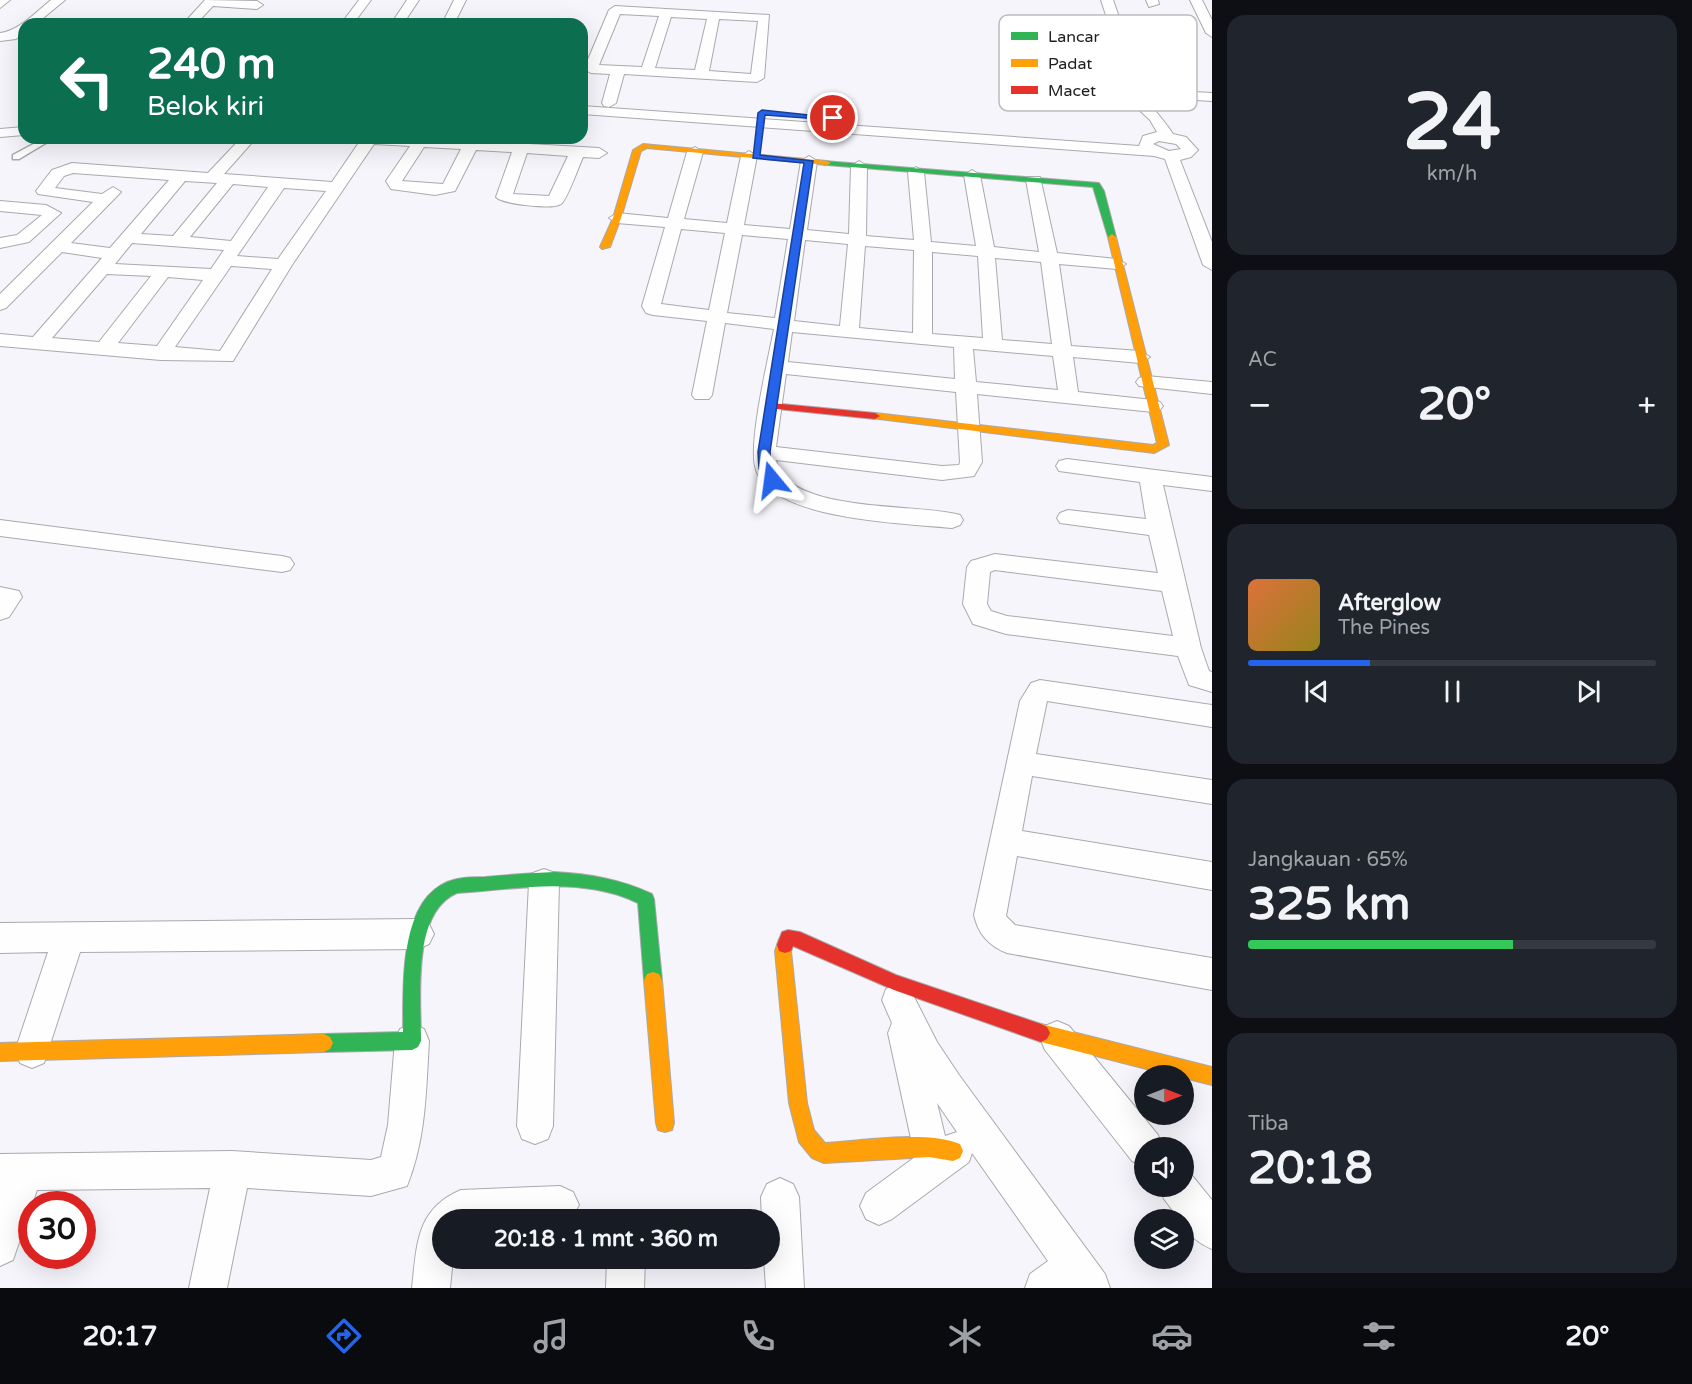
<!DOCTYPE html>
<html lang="id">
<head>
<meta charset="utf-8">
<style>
  :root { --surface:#171b24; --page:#20242c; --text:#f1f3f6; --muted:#9ea1a6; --line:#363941; --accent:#2563eb }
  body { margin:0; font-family:"Varela Round",sans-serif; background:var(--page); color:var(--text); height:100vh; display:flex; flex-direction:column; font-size:22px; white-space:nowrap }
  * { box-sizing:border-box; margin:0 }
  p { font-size:20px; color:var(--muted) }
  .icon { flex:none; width:33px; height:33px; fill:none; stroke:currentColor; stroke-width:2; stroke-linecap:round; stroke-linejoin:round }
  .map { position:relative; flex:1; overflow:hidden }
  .details { display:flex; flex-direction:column; gap:15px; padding:15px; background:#0d0f14; width:480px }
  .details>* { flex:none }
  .top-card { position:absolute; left:18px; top:18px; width:570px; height:126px; border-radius:18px; box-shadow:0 6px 24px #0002; background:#0b6e4f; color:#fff; overflow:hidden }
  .needle { width:39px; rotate:90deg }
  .controls { position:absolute; left:1134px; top:1065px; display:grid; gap:12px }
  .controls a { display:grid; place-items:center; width:60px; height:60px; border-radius:50%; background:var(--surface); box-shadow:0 6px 24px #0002; font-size:30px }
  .speed { position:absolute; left:18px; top:1191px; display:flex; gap:12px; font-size:30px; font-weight:700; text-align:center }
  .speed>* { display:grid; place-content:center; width:78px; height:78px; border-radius:50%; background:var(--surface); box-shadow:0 6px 24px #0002; line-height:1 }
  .speed .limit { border:9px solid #d22; background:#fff; color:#111 }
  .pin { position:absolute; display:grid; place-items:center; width:51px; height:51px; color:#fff; margin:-26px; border:3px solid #fff; border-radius:50%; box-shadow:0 2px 6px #0007 }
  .me { position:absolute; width:66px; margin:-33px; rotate:344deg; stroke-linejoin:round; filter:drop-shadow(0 0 4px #0008) }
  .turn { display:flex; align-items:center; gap:21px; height:126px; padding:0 30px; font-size:27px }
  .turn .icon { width:78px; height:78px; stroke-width:2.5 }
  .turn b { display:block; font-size:42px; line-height:51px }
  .big { font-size:45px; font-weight:700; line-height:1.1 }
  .details .card { flex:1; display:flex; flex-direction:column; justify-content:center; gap:9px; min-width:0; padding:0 21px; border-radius:18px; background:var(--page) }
  .details .dial { align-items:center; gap:0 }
  .dial b { font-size:78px; line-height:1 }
  .song { display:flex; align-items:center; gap:18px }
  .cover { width:72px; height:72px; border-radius:9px; background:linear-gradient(135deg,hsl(20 70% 55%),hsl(50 70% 35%)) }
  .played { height:6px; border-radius:3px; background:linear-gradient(90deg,var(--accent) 30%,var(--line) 30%) }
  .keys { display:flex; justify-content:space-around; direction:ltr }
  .heat { display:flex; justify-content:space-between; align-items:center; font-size:33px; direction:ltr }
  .charge { height:9px; border-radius:4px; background:linear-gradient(90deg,#34c759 65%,var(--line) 0) }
  .trip { position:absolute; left:432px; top:1209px; width:348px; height:60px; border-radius:30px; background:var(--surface); box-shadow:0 6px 24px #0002; font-weight:700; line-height:60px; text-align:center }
  .tabs { display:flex; height:96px; justify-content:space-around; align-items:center; background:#090b0e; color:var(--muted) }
  .tabs .icon { width:42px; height:42px }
  .tabs .current { color:var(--accent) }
  .tabs b { font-size:27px; color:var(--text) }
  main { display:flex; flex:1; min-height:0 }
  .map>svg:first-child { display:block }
</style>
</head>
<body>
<main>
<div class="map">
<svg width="1212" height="1288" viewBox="0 0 1212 1288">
  <rect width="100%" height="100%" fill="#f6f5fb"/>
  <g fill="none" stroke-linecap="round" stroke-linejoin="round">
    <defs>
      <path id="lane" d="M40 138H48L49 141 19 159H13V155L41 140Z"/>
      <g id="street">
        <path d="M0 0H10L0 8Z"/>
        <path d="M51 0H65L36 24H24V33L16 39 0 41V33C19 31 37 11 51 0Z"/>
        <path d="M205 0 257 1 263 5 257 9 213 6 196 24H183Z"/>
        <path d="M359 0H371L353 24H341Z"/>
        <path d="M407 0H419L403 24H391Z"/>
        <path d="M454 0H466L454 24H442Z"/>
        <path d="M1101 0H1113L1144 88 1180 91 1171 65 1178 61 1185 65 1194 92 1212 93V101L1147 97C1151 108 1165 121 1173 134L1186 137 1198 150 1191 157 1180 160 1212 242V270L1203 265 1165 159 1154 156 582 114V106L1139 146 1143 136 1157 132 1150 120 1136 107ZM1159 141 1176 144 1181 149 1169 151 1153 144Z"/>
        <path d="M1146 0H1158L1159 4 1149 7Z"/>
        <path d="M1190 0H1202L1212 20V37L1206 33Z"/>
        <path d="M615 6 769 15 764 78 757 82 624 74 616 103 609 107 604 106 602 103 610 74 591 73 584 69 609 10ZM620 14 659 16 642 67 599 65ZM671 17 707 19 695 70 655 68ZM719 19 758 21 751 74 709 71Z"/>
        <path d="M241 19 254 21 256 24H235Z"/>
        <path d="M24 127V135L0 137V129Z"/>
        <path d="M241 138H256L224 174 332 182 362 138H426L599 148 607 153 599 158 583 157C579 166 567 200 561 204 553 210 502 204 496 197L512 152 476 150 455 191 435 195 391 189 386 181 410 146 374 144 292 265 233 361 161 360 0 346V334L33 337 102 258 62 252 6 308 0 310V294L93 202 38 194 36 191 52 170 72 163 208 173ZM424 147 461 149 443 184 402 181ZM527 153 568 156 549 196 513 194ZM73 173 169 180 110 248 71 243 121 192 113 187 102 194 55 188 64 176ZM185 181 217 183 173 236 141 234ZM233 184 268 187 231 241 190 237ZM284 188 326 191 278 259 237 256ZM132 243 224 250 211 269 115 264ZM231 266 272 269 220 351 175 347ZM107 274 151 276 99 342 52 338ZM168 277 203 280 157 346 118 343Z"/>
        <path d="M695 147 703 152 684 219 727 223 741 156 749 151 757 156 744 225 790 229 801 161 809 156 817 161 807 230 849 234 851 166 859 161 867 166 866 236 914 240 908 172 916 167 924 172 931 242 976 246 964 175 972 170 980 175 994 247 1039 252 1026 180 1028 177H1040L1057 253 1117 259 1126 264 1117 269 1059 264 1071 346 1140 351 1150 357 1140 363 1073 357 1078 392 1153 400 1160 402 1163 406 1160 410 1153 412 977 394 982 462 974 476 942 480 776 460C784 514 920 503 960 515L963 520 960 525 952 528C907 523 766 521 755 466 749 439 768 360 774 329L725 323 712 395 709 399H695L692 395 707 321 653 315 646 313 642 306 665 227 617 223 609 218 617 213 668 218 687 152ZM681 229 725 233 709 310 661 304ZM742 235 788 239 775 318 727 313ZM805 240 848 244 840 326 794 321ZM865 246 914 250 913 333 859 328ZM932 252 978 256 983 338 932 334ZM995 258 1041 262 1052 344 1002 340ZM792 332 954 347 955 379 788 362ZM973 349 1053 356 1058 390 976 382ZM786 374 956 392 960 462 959 465 942 466 776 447Z"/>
        <path d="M0 201 46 205 61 213 29 242 0 248V238L17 235 42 215 0 211Z"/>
        <path d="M1146 376 1212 382V394L1139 386 1136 382 1139 378Z"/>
        <path d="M1067 459 1212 477V491L1163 485 1201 648 1209 671 1212 672V692L1189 685 1178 656 1006 634 973 624 963 604 967 567 971 561 995 554 1158 573 1149 535 1060 523 1057 518 1060 513 1068 510 1146 519 1140 482 1059 471 1056 466 1059 461ZM995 570 1162 591 1173 636 1007 616 991 611 987 604 990 572Z"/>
        <path d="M0 520 282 556 290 558 294 564 290 570 282 572 0 536Z"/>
        <path d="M0 587 19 591 22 597 9 617 0 620Z"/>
        <path d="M1040 680 1212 705V727L1047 701 1036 754 1212 780V804L1032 776 1022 831 1212 862V890L1017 856 1006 916 1015 925 1212 958V990L1007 953C989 946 978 934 974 915L1020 701 1031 683Z"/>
        <path d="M544 869 555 873 559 883 553 1126 548 1139 535 1144 522 1139 517 1126 529 883 533 873Z"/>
        <path d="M418 919 429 924 434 934 429 944 418 949 80 952 44 1063 32 1068 20 1063 15 1051 48 952 0 953V923Z"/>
        <path d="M898 984 910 989 937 1042 959 1075 1105 1274 1110 1288H1025L1030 1274 1048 1261 972 1153 969 1162 892 1219 879 1225 866 1219 860 1206 866 1193 915 1157 888 1033 892 1023 882 1000 886 989ZM937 1103 957 1132 945 1136Z"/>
        <path d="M1057 1021 1069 1026 1158 1135 1163 1148H1144V1166L1132 1161 1045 1050 1040 1038 1045 1026Z"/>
        <path d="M412 1024 424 1029 429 1041C426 1091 426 1139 407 1186L371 1196 247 1188 227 1288H189L210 1188 37 1190 13 1260 0 1266V1154L232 1151 371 1160 381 1157 388 1125 395 1041 400 1029Z"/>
        <path d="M1184 1170 1190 1173 1212 1200V1249C1200 1244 1185 1234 1184 1220H1180L1164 1199 1159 1186H1184Z"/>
        <path d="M780 1178 793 1184 799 1197 804 1288H766L764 1258H770V1220H762L761 1197 767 1184Z"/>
        <path d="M560 1186 573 1192 579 1205 570 1220H442V1258H453L450 1288H412C417 1244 416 1209 461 1190Z"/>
        <path d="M607 1258H645L644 1288H606Z"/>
      </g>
      <g id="fast">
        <path d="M824 161 1099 183 1104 191 1116 237 1112 240 1108 237 1093 187 827 165H824Z"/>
        <path d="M554 872C590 874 620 879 652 894L654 899 662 980 659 986 653 988 647 986 644 980 638 903C582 876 517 889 457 893 411 912 421 1000 421 1041L418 1047 412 1050 324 1052 318 1049 315 1043 318 1037 324 1034 403 1032C404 986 397 892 457 879 466 877 476 877 485 877 508 875 531 873 554 872Z"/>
      </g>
      <g id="slow">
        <path d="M643 144 827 161 831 163 827 165 647 148 641 151 621 218 610 247 602 249 600 247 613 218 633 150Z"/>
        <path d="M1112 234 1116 237 1169 445 1154 453 871 418V414L875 413 1153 445 1157 443 1108 237Z"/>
        <path d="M785 937 791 939 793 945 791 951 807 1103 814 1130 825 1143C862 1141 927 1130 960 1144L963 1151 960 1158 953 1161 929 1157 824 1163 812 1158 799 1142 789 1103 775 951 779 939Z"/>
        <path d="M653 972 659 974 662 980 674 1123 672 1130 665 1132 658 1130 656 1123 644 980 647 974Z"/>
        <path d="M1041 1024 1212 1067V1085L1184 1078V1076H1174L1041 1042 1035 1039 1032 1033 1035 1027Z"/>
        <path d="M324 1034 330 1037 333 1043 330 1049 324 1052 0 1061V1043Z"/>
      </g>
      <g id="jam">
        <path d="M771 403 875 413 880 416 875 419 767 408 766 406Z"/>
        <path d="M788 930 800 932 896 975 1041 1024 1047 1027 1050 1033 1047 1039 1041 1042 894 990 793 946 791 951 785 953 779 951 777 945 782 932Z"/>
      </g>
    </defs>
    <use href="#lane" stroke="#aaa9ad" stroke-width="3"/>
    <use href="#street" stroke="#aaa9ad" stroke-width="2"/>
    <use href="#fast" stroke="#aaa9ad" stroke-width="2"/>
    <use href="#slow" stroke="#aaa9ad" stroke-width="2"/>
    <use href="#jam" stroke="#aaa9ad" stroke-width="2"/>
    <use href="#lane" fill="#fefefe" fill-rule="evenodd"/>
    <use href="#street" fill="#fefefe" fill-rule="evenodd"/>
    <use href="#fast" fill="#30b455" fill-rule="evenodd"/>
    <use href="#slow" fill="#ff9f0a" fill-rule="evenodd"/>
    <use href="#jam" fill="#e5322d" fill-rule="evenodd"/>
  </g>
  <path fill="#2563eb" stroke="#184099" stroke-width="1.5" d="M762 110 837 118 833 120 765 115 760 155 813 161 770 452 771 469 778 480 772 484 768 482 759 469 758 452 804 163 753 158 758 113Z"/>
  <rect x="999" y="15" width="198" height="96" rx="9" fill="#fff" stroke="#bcbcbd" stroke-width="1.5"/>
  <rect x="1011" y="32" width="27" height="8" fill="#30b455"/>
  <rect x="1011" y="59" width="27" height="8" fill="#ff9f0a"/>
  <rect x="1011" y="86" width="27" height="8" fill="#e5322d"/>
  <g font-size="16" fill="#202023">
    <text x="1048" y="42">Lancar</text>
    <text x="1048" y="69">Padat</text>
    <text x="1048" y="96">Macet</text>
  </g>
</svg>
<div class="controls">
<a><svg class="needle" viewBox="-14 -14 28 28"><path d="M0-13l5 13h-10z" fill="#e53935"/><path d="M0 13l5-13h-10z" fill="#9ea1a6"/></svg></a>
<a><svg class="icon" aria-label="sound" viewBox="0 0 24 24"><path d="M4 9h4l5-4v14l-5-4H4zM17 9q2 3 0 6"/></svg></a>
<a><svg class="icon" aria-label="layers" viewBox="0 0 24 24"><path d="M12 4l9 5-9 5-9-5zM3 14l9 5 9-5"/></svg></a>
</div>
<div class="speed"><div class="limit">30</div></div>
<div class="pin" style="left:833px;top:118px;background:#d93025"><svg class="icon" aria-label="arrive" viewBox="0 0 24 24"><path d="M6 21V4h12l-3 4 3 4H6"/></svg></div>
<svg class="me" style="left:772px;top:480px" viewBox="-20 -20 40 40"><path d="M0-17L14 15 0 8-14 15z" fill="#2563eb" stroke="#fff" stroke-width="4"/></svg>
<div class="trip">20:18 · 1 mnt · 360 m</div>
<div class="top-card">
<div class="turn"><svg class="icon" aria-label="left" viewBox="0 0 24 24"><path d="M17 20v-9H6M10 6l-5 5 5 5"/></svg><div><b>240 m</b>Belok kiri</div></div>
</div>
</div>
<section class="details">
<div class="card dial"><b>24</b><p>km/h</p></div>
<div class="card"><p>AC</p>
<div class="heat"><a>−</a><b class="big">20°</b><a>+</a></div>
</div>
<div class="card">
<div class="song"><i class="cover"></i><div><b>Afterglow</b><p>The Pines</p></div></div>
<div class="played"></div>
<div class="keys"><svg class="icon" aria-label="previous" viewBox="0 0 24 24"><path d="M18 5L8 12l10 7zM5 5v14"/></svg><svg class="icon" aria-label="pause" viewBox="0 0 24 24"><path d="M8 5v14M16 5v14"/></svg><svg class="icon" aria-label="next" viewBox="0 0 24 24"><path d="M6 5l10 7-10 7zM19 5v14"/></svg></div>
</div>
<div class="card"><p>Jangkauan · 65%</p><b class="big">325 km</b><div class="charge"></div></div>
<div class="card"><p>Tiba</p><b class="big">20:18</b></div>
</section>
</main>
<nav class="tabs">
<b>20:17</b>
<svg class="icon current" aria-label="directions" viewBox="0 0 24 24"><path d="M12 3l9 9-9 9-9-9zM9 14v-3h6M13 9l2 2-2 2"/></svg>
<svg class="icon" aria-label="music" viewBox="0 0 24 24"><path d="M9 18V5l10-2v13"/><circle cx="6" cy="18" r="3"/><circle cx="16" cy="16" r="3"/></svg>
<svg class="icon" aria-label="phone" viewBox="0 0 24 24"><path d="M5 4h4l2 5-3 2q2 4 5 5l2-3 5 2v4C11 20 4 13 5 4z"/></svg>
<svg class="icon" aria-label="climate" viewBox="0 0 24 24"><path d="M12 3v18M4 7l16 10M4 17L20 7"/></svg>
<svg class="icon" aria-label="car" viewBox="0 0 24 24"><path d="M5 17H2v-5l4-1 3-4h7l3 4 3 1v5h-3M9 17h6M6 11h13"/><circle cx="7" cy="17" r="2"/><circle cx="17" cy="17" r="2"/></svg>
<svg class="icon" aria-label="filters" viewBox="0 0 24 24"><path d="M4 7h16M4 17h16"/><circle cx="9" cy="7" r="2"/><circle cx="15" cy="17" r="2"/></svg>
<b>20°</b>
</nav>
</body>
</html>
